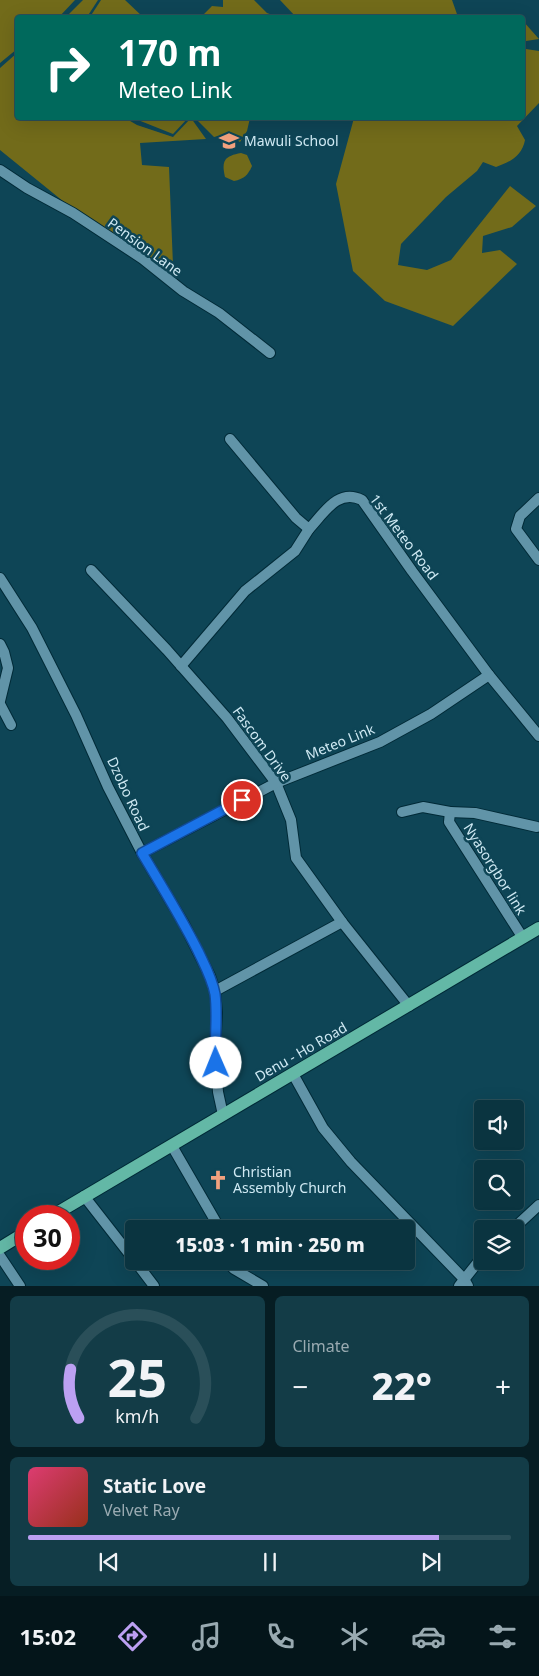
<!DOCTYPE html>
<html lang="en">
<head>
<meta charset="utf-8">
<style>
  :root { --surface:#0a3440; --page:#133c47; --text:#f1f3f6; --muted:#99aab1; --line:#2a4f59; --accent:#bca0f2 }
  body { margin:0; font-family:"Noto Sans",sans-serif; background:var(--page); color:var(--text); height:100vh; display:flex; flex-direction:column; font-size:19px; white-space:nowrap }
  * { box-sizing:border-box; margin:0 }
  p { font-size:16px; color:var(--muted) }
  .icon { flex:none; width:28px; height:28px; fill:none; stroke:currentColor; stroke-width:2; stroke-linecap:round; stroke-linejoin:round }
  .map { position:relative; height:1286px; overflow:hidden }
  .drawer { display:flex; flex-direction:column; gap:10px; padding:10px; background:#061d23; flex:1 }
  .drawer>* { flex:none }
  .top-card { position:absolute; left:15px; top:15px; width:510px; height:105px; border-radius:5px; box-shadow:0 5px 20px #0002,0 0 0 1px var(--line); background:#00695c; color:#fff; overflow:hidden }
  .buttons { position:absolute; left:474px; top:1100px; display:grid; gap:10px }
  .buttons a { display:grid; place-items:center; width:50px; height:50px; border-radius:5px; background:var(--surface); box-shadow:0 5px 20px #0002,0 0 0 1px var(--line); font-size:25px }
  .speed { position:absolute; left:15px; top:1205px; display:flex; gap:10px; font-size:25px; font-weight:700; text-align:center }
  .speed>* { display:grid; place-content:center; width:65px; height:65px; border-radius:50%; background:var(--surface); box-shadow:0 5px 20px #0002,0 0 0 1px var(--line); line-height:1 }
  .speed .limit { border:8px solid #d22; background:#fff; color:#111 }
  .pin { position:absolute; display:grid; place-items:center; width:42px; height:42px; color:#fff; margin:-21px; border:2px solid #fff; border-radius:50%; box-shadow:0 1px 5px #0007 }
  .me { position:absolute; width:55px; margin:-28px; rotate:359deg; stroke-linejoin:round; filter:drop-shadow(0 0 4px #0008) }
  .turn { display:flex; align-items:center; gap:18px; height:105px; padding:0 20px; font-size:22px }
  .turn .icon { width:65px; height:65px; stroke-width:2.5 }
  .turn b { display:block; font-size:35px; line-height:42px }
  .big { font-size:38px; font-weight:800; line-height:1.1 }
  .drawer .tile { flex:1; display:flex; flex-direction:column; justify-content:center; gap:8px; min-width:0; padding:0 18px; border-radius:8px; background:var(--page) }
  .drawer .dial { align-items:center; gap:0 }
  .dial svg { height:130px; overflow:visible; fill:none; stroke:var(--line); stroke-width:7; stroke-linecap:round; text-anchor:middle }
  .dial text { fill:var(--text); stroke:none }
  .song { display:flex; align-items:center; gap:15px }
  .cover { width:60px; height:60px; border-radius:8px; background:linear-gradient(135deg,hsl(340 70% 55%),hsl(10 70% 35%)) }
  .played { height:5px; border-radius:2px; background:linear-gradient(90deg,var(--accent) 85%,var(--line) 85%) }
  .keys { display:flex; justify-content:space-around; direction:ltr }
  .heat { display:flex; justify-content:space-between; align-items:center; font-size:28px; direction:ltr }
  .drawer .tiles { flex:1; display:grid; gap:10px; grid-template-columns:1fr 1fr }
  .tile:last-child { grid-column:span 2 }
  .trip { position:absolute; left:125px; top:1220px; width:290px; height:50px; border-radius:5px; background:var(--surface); box-shadow:0 5px 20px #0002,0 0 0 1px var(--line); font-weight:800; line-height:50px; text-align:center }
  .tabs { display:flex; height:80px; justify-content:space-around; align-items:center; background:#04151a; color:var(--muted) }
  .tabs .icon { width:35px; height:35px }
  .tabs .active { color:var(--accent) }
  .tabs b { font-size:22px; color:var(--text) }
  .map>svg:first-child { display:block }
</style>
</head>
<body>
<div class="map">
<svg width="539" height="1286" viewBox="0 0 539 1286">
  <rect width="100%" height="100%" fill="#0e4556"/>
  <g fill="#726b1a">
    <path d="M0 0H75L59 17 18 18 17 49 0 63Z"/>
    <path d="M83 0H98L87 17H66Z"/>
    <path d="M101 0H125L143 17H90Z"/>
    <path d="M223 0H254L267 13 278 17H201L212 6 223 7Z"/>
    <path d="M280 0H452L458 17H296Z"/>
    <path d="M523 21 539 39 526 41V49L539 51V103L517 126 525 140C522 156 510 162 496 167L483 162 477 171 446 197 401 244 398 265 427 270 451 260 510 186 536 206 512 227 483 236 482 253 500 250 517 264 453 326 385 301 353 271 336 184 354 118H379L381 120 386 118H522Z"/>
    <path d="M17 53 18 118H125L137 125 173 137 191 118 206 139 140 143 142 165 169 167 173 265 170 275H154L0 150V68Z"/>
    <path d="M133 118H188L173 134Z"/>
    <path d="M195 118H250L247 131 240 142 229 135 214 137Z"/>
    <path d="M241 153 247 155 252 166C248 175 244 179 234 181L225 177C221 160 225 156 241 153Z"/>
  </g>
  <g fill="none" stroke-linecap="round" stroke-linejoin="round">
    <defs>
      <g id="street">
        <path d="M0 170 27 188 73 213 143 259 183 291 219 313 270 353"/>
        <path d="M230 439 296 518 309 529C324 513 338 488 362 500L412 571 489 675 539 736"/>
        <path d="M539 498 520 516 516 529 539 560"/>
        <path d="M91 570 167 650 227 718 276 783 291 820 296 858 342 922 409 1006"/>
        <path d="M0 578 32 628 76 715 108 787 142 853 184 924 210 976 215 991 217 1013 215 1049 218 1092 223 1115"/>
        <path d="M0 644 4 652 8 668 0 701"/>
        <path d="M181 666 245 591 295 551 309 529"/>
        <path d="M0 704 11 725"/>
        <path d="M402 812 423 807 450 812"/>
        <path d="M142 853 276 783 380 742 431 714 489 675"/>
        <path d="M523 938 449 822 450 812 475 813 537 827"/>
        <path d="M215 991 342 922"/>
        <path d="M293 1074 323 1128 351 1162 464 1279 468 1286"/>
        <path d="M172 1146 220 1229"/>
        <path d="M84 1196 134 1260"/>
        <path d="M513 1229 539 1205"/>
        <path d="M0 1256 20 1286"/>
        <path d="M135 1261 154 1286"/>
        <path d="M226 1261 234 1269 263 1286"/>
        <path d="M459 1286 482 1257"/>
      </g>
      <g id="primary">
        <path d="M52 1216 539 928"/>
        <path d="M0 1248 26 1232"/>
      </g>
    </defs>
    <use href="#street" stroke="#002a37" stroke-width="12"/>
    <use href="#primary" stroke="#002a37" stroke-width="14"/>
    <use href="#street" stroke="#6194a8" stroke-width="10"/>
    <use href="#primary" stroke="#63b8a6" stroke-width="12"/>
  </g>
  <g fill="none" stroke-linecap="round" stroke-linejoin="round">
    <defs>
      <path id="route" d="M216 1063C214 1040 218 1017 215 994 212 978 204 964 198 951 181 917 161 885 142 853L242 800"/>
    </defs>
    <use href="#route" stroke="#114b97" stroke-width="12"/>
    <use href="#route" stroke="#1a73e8" stroke-width="9"/>
  </g>
  <defs>
    <symbol id="school-bare" viewBox="-9 -9 18 18"><path d="M0-5L7-2L0 1L-7-2ZM-4 1L0 2.5L4 1V4Q0 6-4 4Z" fill="#f2a17e" stroke="#0e4556" stroke-width="2.5" paint-order="stroke"/></symbol>
    <symbol id="church-bare" viewBox="-9 -9 18 18"><path d="M-1.2-6h2.4v3.5h3.3v2.4h-3.3V6h-2.4V-.1h-3.3v-2.4h3.3Z" fill="#f2a17e" stroke="#0e4556" stroke-width="2.5" paint-order="stroke"/></symbol>
  </defs>
  <g fill-rule="evenodd">
    <use href="#school-bare" x="215" y="127" width="28" height="28"/>
    <use href="#church-bare" x="204" y="1166" width="28" height="28"/>
  </g>
  <g text-anchor="middle" stroke-width="5" stroke-linejoin="round" paint-order="stroke">
    <g font-size="14" fill="#cfe9f3" stroke="#0e4556" text-anchor="start">
      <text x="244" y="146">Mawuli School</text>
      <text x="233" y="1177">Christian<tspan x="233" dy="16">Assembly Church</tspan></text>
    </g>
    <g font-size="14" fill="#cfe9f3" stroke="#0e4556">
      <text transform="translate(145 247) rotate(36)" y="5">Pension Lane</text>
      <text transform="translate(404 537) rotate(53)" y="5">1st Meteo Road</text>
      <text transform="translate(340 742) rotate(-22)" y="5">Meteo Link</text>
      <text transform="translate(262 744) rotate(54)" y="5">Fascom Drive</text>
      <text transform="translate(128 794) rotate(65)" y="5">Dzobo Road</text>
      <text transform="translate(495 869) rotate(58)" y="5">Nyasorgbor link</text>
      <text transform="translate(301 1052) rotate(-30)" y="5">Denu - Ho Road</text>
    </g>
  </g>
</svg>
<div class="buttons">
<a><svg class="icon" aria-label="sound" viewBox="0 0 24 24"><path d="M4 9h4l5-4v14l-5-4H4zM17 9q2 3 0 6"/></svg></a>
<a><svg class="icon" aria-label="search" viewBox="0 0 24 24"><circle cx="10" cy="10" r="6"/><path d="M15 15l6 6"/></svg></a>
<a><svg class="icon" aria-label="layers" viewBox="0 0 24 24"><path d="M12 4l9 5-9 5-9-5zM3 14l9 5 9-5"/></svg></a>
</div>
<div class="speed"><div class="limit">30</div></div>
<div class="pin" style="left:242px;top:800px;background:#d93025"><svg class="icon" aria-label="arrive" viewBox="0 0 24 24"><path d="M6 21V4h12l-3 4 3 4H6"/></svg></div>
<svg class="me" style="left:216px;top:1063px" viewBox="-20 -20 40 40"><circle r="19" fill="#fff"/><path d="M0-13L10 11 0 6-10 11z" fill="#1a73e8"/></svg>
<div class="trip">15:03 · 1 min · 250 m</div>
<div class="top-card">
<div class="turn"><svg class="icon" aria-label="right" viewBox="0 0 24 24"><path d="M7 20v-9h11M14 6l5 5-5 5"/></svg><div><b>170 m</b>Meteo Link</div></div>
</div>
</div>
<section class="drawer">
<div class="tiles">
<div class="tile dial"><svg viewBox="0 0 100 80">
<path d="M14 69A42 42 0 1 1 86 69"/>
<path d="M14 69A42 42 0 0 1 9 39" stroke="#bca0f2"/>
<text x="50" y="56" font-size="32" font-weight="700">25</text>
<text x="50" y="72" font-size="11">km/h</text>
</svg></div>
<div class="tile"><p>Climate</p>
<div class="heat"><a>−</a><b class="big">22°</b><a>+</a></div>
</div>
<div class="tile">
<div class="song"><i class="cover"></i><div><b>Static Love</b><p>Velvet Ray</p></div></div>
<div class="played"></div>
<div class="keys"><svg class="icon" aria-label="previous" viewBox="0 0 24 24"><path d="M18 5L8 12l10 7zM5 5v14"/></svg><svg class="icon" aria-label="pause" viewBox="0 0 24 24"><path d="M8 5v14M16 5v14"/></svg><svg class="icon" aria-label="next" viewBox="0 0 24 24"><path d="M6 5l10 7-10 7zM19 5v14"/></svg></div>
</div>
</div>
</section>
<nav class="tabs">
<b>15:02</b>
<svg class="icon active" aria-label="directions" viewBox="0 0 24 24"><path d="M12 3l9 9-9 9-9-9zM9 14v-3h6M13 9l2 2-2 2"/></svg>
<svg class="icon" aria-label="music" viewBox="0 0 24 24"><path d="M9 18V5l10-2v13"/><circle cx="6" cy="18" r="3"/><circle cx="16" cy="16" r="3"/></svg>
<svg class="icon" aria-label="phone" viewBox="0 0 24 24"><path d="M5 4h4l2 5-3 2q2 4 5 5l2-3 5 2v4C11 20 4 13 5 4z"/></svg>
<svg class="icon" aria-label="climate" viewBox="0 0 24 24"><path d="M12 3v18M4 7l16 10M4 17L20 7"/></svg>
<svg class="icon" aria-label="car" viewBox="0 0 24 24"><path d="M5 17H2v-5l4-1 3-4h7l3 4 3 1v5h-3M9 17h6M6 11h13"/><circle cx="7" cy="17" r="2"/><circle cx="17" cy="17" r="2"/></svg>
<svg class="icon" aria-label="filters" viewBox="0 0 24 24"><path d="M4 7h16M4 17h16"/><circle cx="9" cy="7" r="2"/><circle cx="15" cy="17" r="2"/></svg>
</nav>
</body>
</html>
